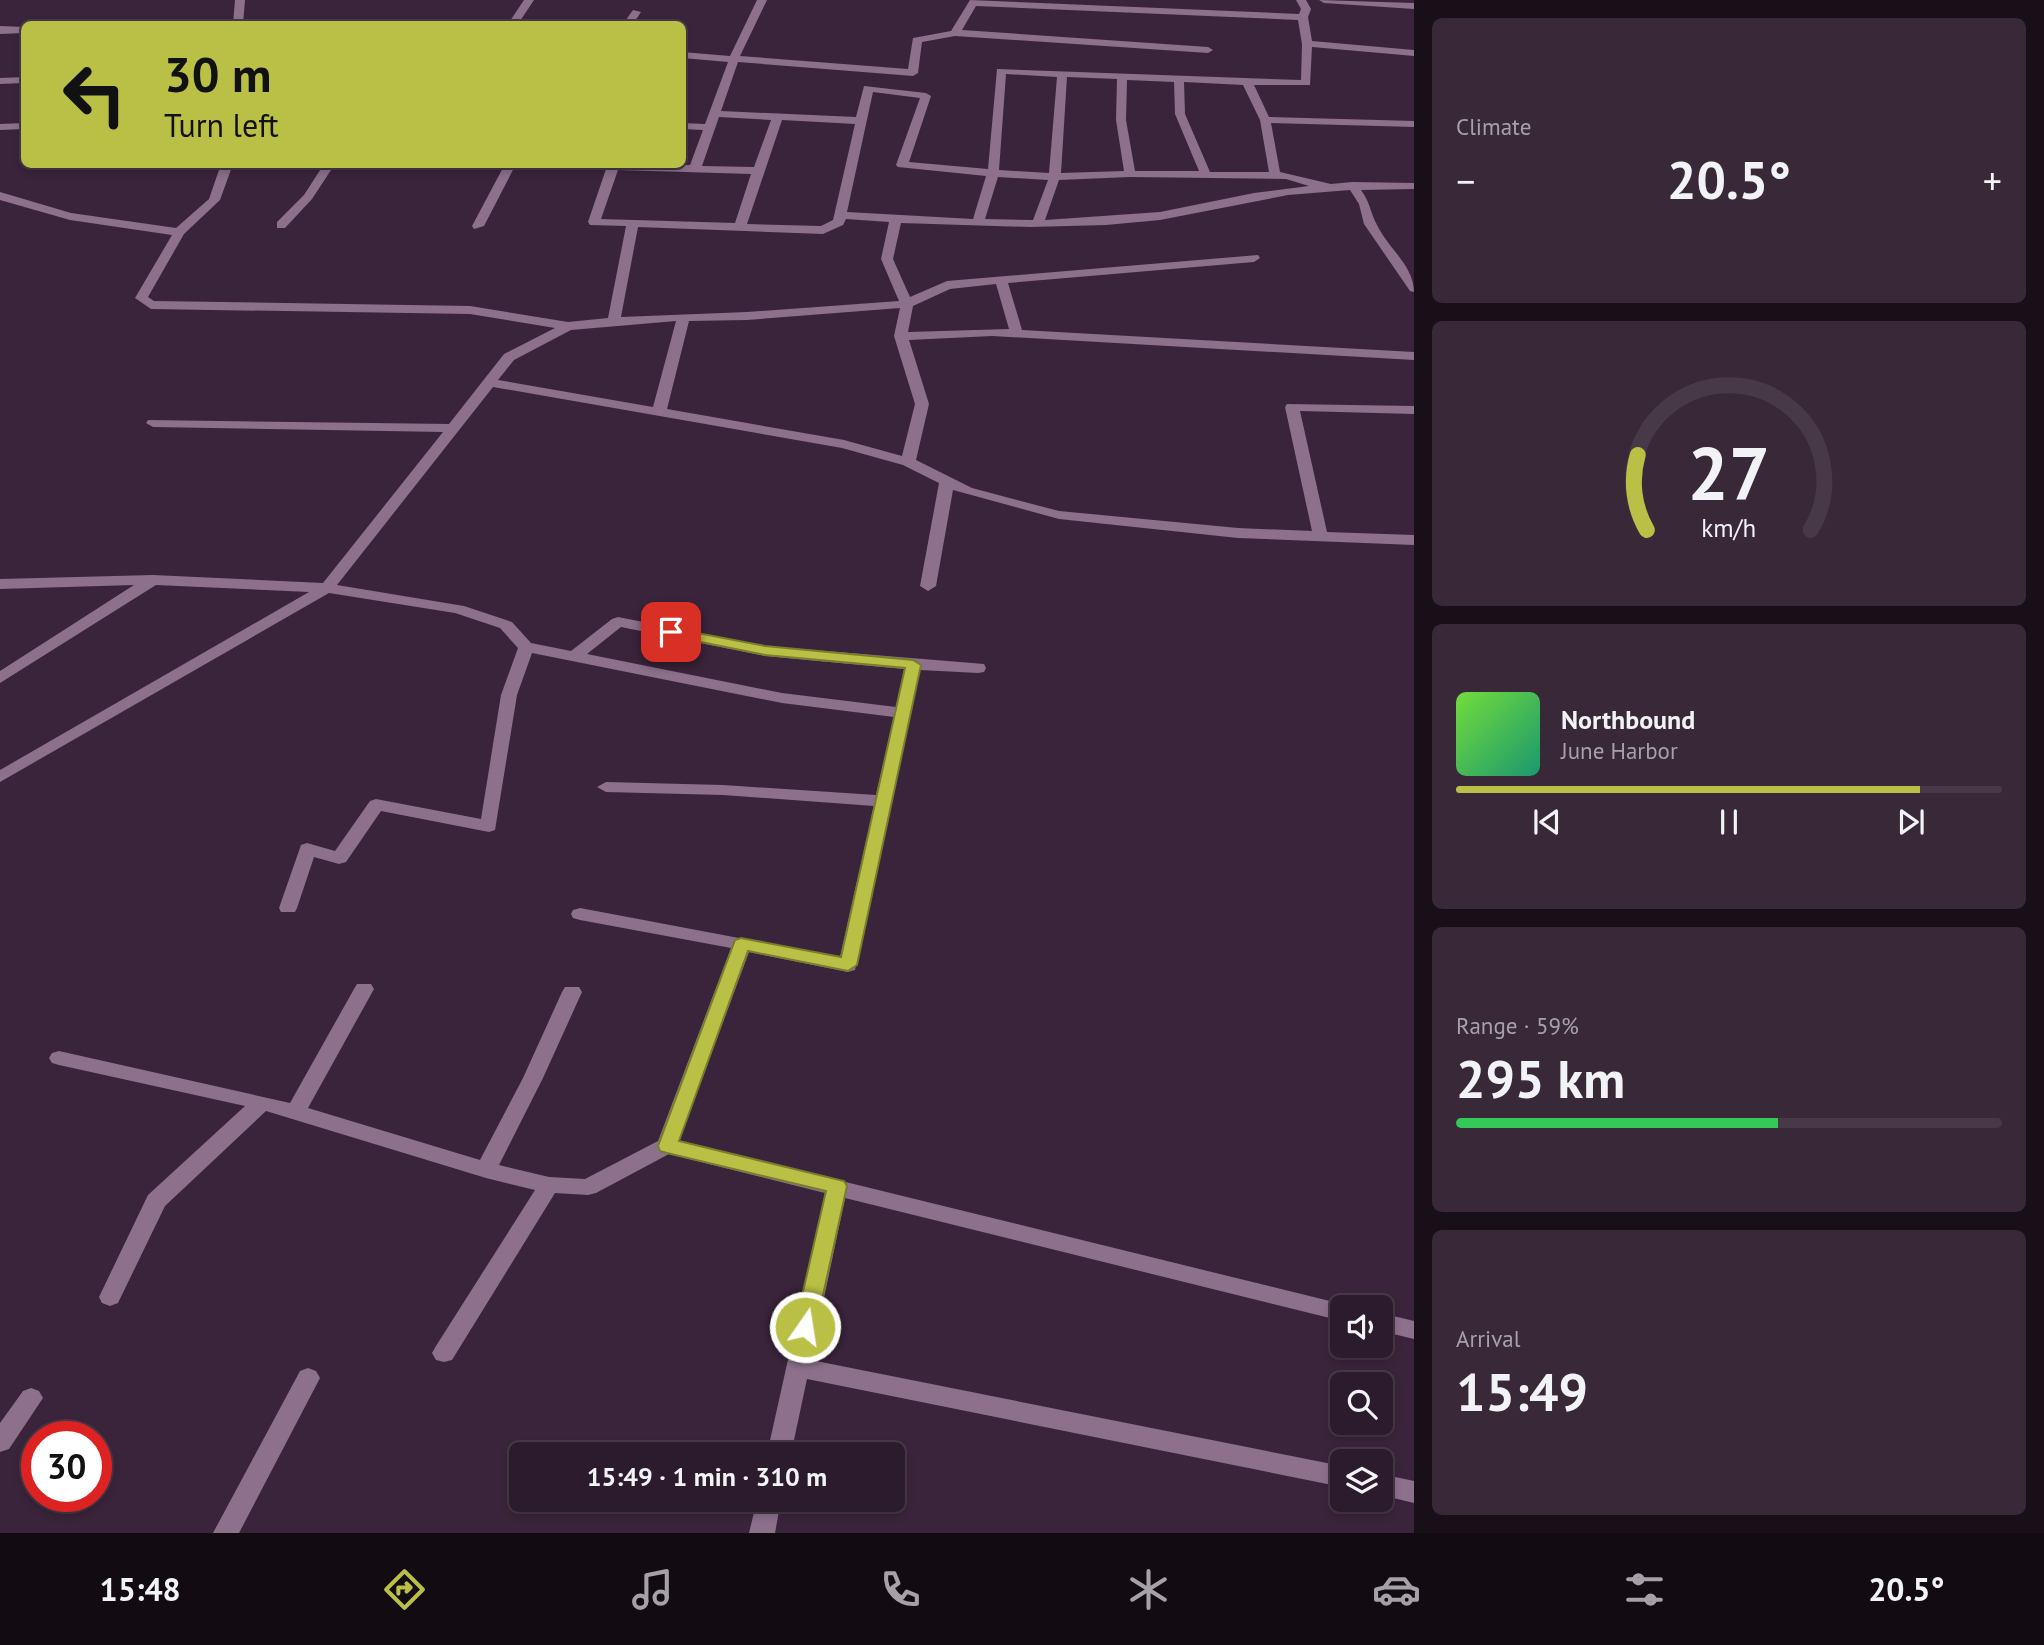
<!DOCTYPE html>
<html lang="en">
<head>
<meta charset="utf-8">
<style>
  :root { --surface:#2c1b2c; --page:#382838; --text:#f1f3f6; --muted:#a6a1a9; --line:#483948; --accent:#bac045 }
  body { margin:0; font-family:"PT Sans",sans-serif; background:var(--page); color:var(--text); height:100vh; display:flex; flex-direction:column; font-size:26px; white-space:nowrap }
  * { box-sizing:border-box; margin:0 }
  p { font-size:23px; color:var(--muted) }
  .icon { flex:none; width:38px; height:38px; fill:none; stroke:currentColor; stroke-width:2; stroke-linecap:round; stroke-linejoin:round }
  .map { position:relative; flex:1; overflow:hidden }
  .side { display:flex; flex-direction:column; gap:18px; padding:18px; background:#180f18; width:630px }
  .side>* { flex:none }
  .banner { position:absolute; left:21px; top:21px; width:665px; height:147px; border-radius:10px; box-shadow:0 4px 10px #0003,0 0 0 2px var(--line); background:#bac045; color:#111; overflow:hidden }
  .fabs { position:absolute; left:1330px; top:1295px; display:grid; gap:14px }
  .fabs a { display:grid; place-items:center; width:63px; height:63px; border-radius:10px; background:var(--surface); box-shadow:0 4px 10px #0003,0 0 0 2px var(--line); font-size:35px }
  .speed { position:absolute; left:21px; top:1421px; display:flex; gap:14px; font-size:35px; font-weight:700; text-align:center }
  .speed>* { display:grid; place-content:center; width:91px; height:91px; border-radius:50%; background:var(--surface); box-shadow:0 4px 10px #0003,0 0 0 2px var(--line); line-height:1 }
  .speed .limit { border:10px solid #d22; background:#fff; color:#111 }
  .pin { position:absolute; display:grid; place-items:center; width:60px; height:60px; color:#fff; margin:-30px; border-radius:14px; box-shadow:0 4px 10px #0006 }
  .me { position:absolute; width:77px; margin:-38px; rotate:13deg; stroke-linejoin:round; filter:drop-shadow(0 0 5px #0008) }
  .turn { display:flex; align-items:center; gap:24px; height:147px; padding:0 28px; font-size:32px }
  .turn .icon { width:91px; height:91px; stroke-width:2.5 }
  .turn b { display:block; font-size:49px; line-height:60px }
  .big { font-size:52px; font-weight:800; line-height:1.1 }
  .side .tile { flex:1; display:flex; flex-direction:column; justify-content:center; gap:10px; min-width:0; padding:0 24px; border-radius:10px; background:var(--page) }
  .side .dial { align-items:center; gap:0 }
  .dial svg { height:182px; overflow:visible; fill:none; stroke:var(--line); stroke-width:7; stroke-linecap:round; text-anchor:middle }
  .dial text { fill:var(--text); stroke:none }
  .song { display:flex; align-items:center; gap:21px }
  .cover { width:84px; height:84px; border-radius:10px; background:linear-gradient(135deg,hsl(100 70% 55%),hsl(160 70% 35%)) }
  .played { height:7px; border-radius:4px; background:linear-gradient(90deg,var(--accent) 85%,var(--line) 85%) }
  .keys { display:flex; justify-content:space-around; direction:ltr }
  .heat { display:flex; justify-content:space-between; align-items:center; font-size:38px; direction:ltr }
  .charge { height:10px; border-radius:5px; background:linear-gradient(90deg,#34c759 59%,var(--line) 0) }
  .trip { position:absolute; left:509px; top:1442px; width:396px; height:70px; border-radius:10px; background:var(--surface); box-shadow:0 4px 10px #0003,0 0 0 2px var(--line); font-weight:800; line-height:70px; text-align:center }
  .dock { display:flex; height:112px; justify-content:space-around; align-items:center; background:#120b12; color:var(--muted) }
  .dock .icon { width:49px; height:49px }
  .dock .active { color:var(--accent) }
  .dock b { font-size:32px; color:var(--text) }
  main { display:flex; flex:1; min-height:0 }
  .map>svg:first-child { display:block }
</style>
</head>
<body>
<main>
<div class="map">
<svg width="1414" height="1533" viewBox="0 0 1414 1533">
  <rect width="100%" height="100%" fill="#3a243b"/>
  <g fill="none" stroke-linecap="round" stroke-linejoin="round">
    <g fill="#8c708c" fill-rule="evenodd">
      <path d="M235 0H245L243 24H233Z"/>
      <path d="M524 0H534L518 24H508Z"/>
      <path d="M757 0H767L740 56 908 69 913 38 951 31 970 0 1299 14 1301 9 1296 0H1306L1311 9 1308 17 1312 41 1414 50V56L1312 47 1310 85H1254L1269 117 1414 121V127L1271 123 1280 172 1331 184 1352 182 1414 183V189L1361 190C1371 204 1370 212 1377 225 1388 248 1414 266 1414 292L1410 291 1364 224 1359 204 1350 190 1288 195 1160 220 1106 225 1030 227 901 223 893 259 910 297 947 281 1258 255 1260 258 1254 262 1008 283 1022 330 1414 352V360L992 336 909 340 929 404 916 460 972 488 1059 511 1238 528 1312 531 1285 407 1287 404 1414 406V414L1300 411 1327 532 1414 535V545L1238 538 1059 519 953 490 936 586 928 591 920 586 939 483 903 465 842 448 493 387 337 585 464 606 512 622 531 643 571 651 612 619 618 617 765 646 984 664 986 668 984 672 978 673 920 670 855 970 848 972 749 952 679 1141 1350 1306 1342 1307V1321L845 1198 811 1360 1342 1466V1487L807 1379 791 1454H767L825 1193 669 1154 596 1193 588 1195 555 1193 452 1360 444 1362 436 1360 432 1353 436 1346 535 1190 486 1178 266 1111 165 1206 118 1303 110 1306 102 1303 99 1297 148 1195 245 1106 59 1065 52 1063 49 1058 52 1053 59 1051 290 1103 354 989 357 984H371L374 989 308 1108 480 1160 523 1078 562 992 565 987H579L582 992 543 1078 499 1165 549 1177 585 1179 658 1141 731 948 580 920 573 918 571 914 573 910 580 908 840 957 874 806 723 795 606 792 597 787 606 782 723 785 876 795 894 717 782 703 532 653 517 695 495 830 489 832 381 811 346 862 339 864 314 857 297 908 295 912H281L279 908 301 845 307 843 335 851 370 801 376 799 481 819 501 695 518 648 500 628 455 613 329 593 0 782V770L309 592 156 585 0 683V671L134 585 0 589V579L153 575 323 583 443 432 153 427 146 423 148 420 449 424 504 354 555 328 470 314 151 309 135 298 172 235 70 220 0 200V192L71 213 176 228 209 199 221 164H233L220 200 184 234 148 297 154 301 470 306 568 322 608 318 626 226 590 225 588 222 606 169 582 164 690 165 703 130 682 129V123L705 124 728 62 682 58V52L730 56ZM976 6 1298 20 1302 44 1301 80 997 69 988 169 909 162 931 96 926 93 864 86 856 117 721 111 738 62 913 76 918 73 922 42 955 36 1208 53 1213 50 1208 47 962 30ZM1006 74 1057 77 1049 173 999 170ZM1067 77 1117 79 1116 120 1124 171 1061 173ZM1127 80 1174 82 1175 114 1199 171H1135L1126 120ZM1184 82 1243 85 1260 120 1269 172H1210L1185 114ZM873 92 920 98 896 165 898 167 986 176 973 219 847 212ZM719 117 771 120 754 167 702 166ZM782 120 855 124 833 220 821 226 747 224ZM618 170 751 174 735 223 601 219ZM998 177 1048 180 1033 220 985 219ZM1130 177 1286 179 1309 186 1254 193 1160 212 1045 220 1059 180ZM846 219 889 222 881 259 899 301 747 312 621 317 638 227 823 234 843 225ZM996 284 1009 329 908 332 913 306 950 289ZM900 308 894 336 915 404 902 456 844 440 667 409 689 321 747 320ZM676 321 653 407 498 380 514 360 571 330ZM621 627 765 656 904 669 896 707 782 693 587 654Z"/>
      <path d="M1319 0 1414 3V9L1324 3Z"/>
      <path d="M633 10 641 12 633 24H623Z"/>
      <path d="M0 26 24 27V33L0 34Z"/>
      <path d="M24 77V83L0 84V78Z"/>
      <path d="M24 123V129L0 130V124Z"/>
      <path d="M324 164H335L312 199 285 228H277V222L304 195Z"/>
      <path d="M505 164H516L484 226 474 229 472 226Z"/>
      <path d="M1381 1313 1414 1321V1339L1381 1331Z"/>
      <path d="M308 1368 316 1371 320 1378 239 1533H213L300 1371Z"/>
      <path d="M31 1388 39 1391 43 1398 9 1449 0 1452V1423L23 1391Z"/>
      <path d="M1381 1474 1414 1481V1503L1381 1495Z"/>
      <path d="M757 1500H781L775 1533H749Z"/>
    </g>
  </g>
  <path fill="#bac045" stroke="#797d2d" stroke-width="2" d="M671 628 765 646 913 660 921 665 857 965 848 971 748 951 679 1141 844 1181 847 1186 816 1327 813 1333 805 1335 798 1333 795 1327 826 1191 667 1153 660 1151 658 1146 735 940 741 938 841 957 905 668 765 655 666 635 664 632Z"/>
</svg>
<div class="fabs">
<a><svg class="icon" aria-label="sound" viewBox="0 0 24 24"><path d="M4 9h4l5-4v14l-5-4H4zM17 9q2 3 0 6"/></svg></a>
<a><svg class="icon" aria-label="search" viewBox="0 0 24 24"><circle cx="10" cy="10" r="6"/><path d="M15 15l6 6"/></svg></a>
<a><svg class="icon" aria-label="layers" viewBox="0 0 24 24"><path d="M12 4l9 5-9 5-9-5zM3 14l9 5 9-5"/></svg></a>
</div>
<div class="speed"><div class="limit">30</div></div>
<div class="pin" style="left:671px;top:632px;background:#d93025"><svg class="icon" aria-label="arrive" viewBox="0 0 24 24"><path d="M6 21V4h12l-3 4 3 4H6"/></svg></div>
<svg class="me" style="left:805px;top:1327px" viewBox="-20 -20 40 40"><circle r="17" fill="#bac045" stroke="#fff" stroke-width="3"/><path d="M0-11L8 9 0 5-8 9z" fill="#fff"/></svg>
<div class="trip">15:49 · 1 min · 310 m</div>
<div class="banner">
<div class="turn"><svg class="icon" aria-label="left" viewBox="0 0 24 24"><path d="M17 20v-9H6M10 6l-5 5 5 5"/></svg><div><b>30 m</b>Turn left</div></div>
</div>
</div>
<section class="side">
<div class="tile"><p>Climate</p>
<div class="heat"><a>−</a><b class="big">20.5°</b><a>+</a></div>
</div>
<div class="tile dial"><svg viewBox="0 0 100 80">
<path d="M14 69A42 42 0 1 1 86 69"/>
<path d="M14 69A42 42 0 0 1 10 36" stroke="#bac045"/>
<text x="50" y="56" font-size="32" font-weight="700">27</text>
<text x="50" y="72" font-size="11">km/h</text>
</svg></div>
<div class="tile">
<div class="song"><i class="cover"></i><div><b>Northbound</b><p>June Harbor</p></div></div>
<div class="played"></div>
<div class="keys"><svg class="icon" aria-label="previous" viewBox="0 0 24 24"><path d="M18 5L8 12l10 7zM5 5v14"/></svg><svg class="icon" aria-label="pause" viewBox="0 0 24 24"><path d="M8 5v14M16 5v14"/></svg><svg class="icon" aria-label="next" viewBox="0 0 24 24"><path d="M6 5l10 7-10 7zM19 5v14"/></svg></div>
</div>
<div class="tile"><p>Range · 59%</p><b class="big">295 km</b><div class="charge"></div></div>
<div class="tile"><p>Arrival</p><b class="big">15:49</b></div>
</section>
</main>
<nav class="dock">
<b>15:48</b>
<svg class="icon active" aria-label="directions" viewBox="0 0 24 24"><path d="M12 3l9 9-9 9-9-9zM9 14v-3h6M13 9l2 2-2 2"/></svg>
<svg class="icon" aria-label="music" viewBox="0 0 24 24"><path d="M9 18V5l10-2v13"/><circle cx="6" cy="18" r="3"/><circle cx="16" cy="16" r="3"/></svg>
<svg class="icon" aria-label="phone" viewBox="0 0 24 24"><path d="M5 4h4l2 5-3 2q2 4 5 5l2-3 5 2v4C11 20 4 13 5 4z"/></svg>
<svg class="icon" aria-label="climate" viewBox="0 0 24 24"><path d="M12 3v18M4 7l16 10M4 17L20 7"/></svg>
<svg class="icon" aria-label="car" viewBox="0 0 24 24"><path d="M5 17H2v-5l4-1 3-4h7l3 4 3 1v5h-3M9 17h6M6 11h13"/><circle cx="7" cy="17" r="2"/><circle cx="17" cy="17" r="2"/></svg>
<svg class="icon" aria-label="filters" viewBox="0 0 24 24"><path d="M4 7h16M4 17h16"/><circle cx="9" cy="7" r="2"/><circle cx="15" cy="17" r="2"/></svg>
<b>20.5°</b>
</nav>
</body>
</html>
